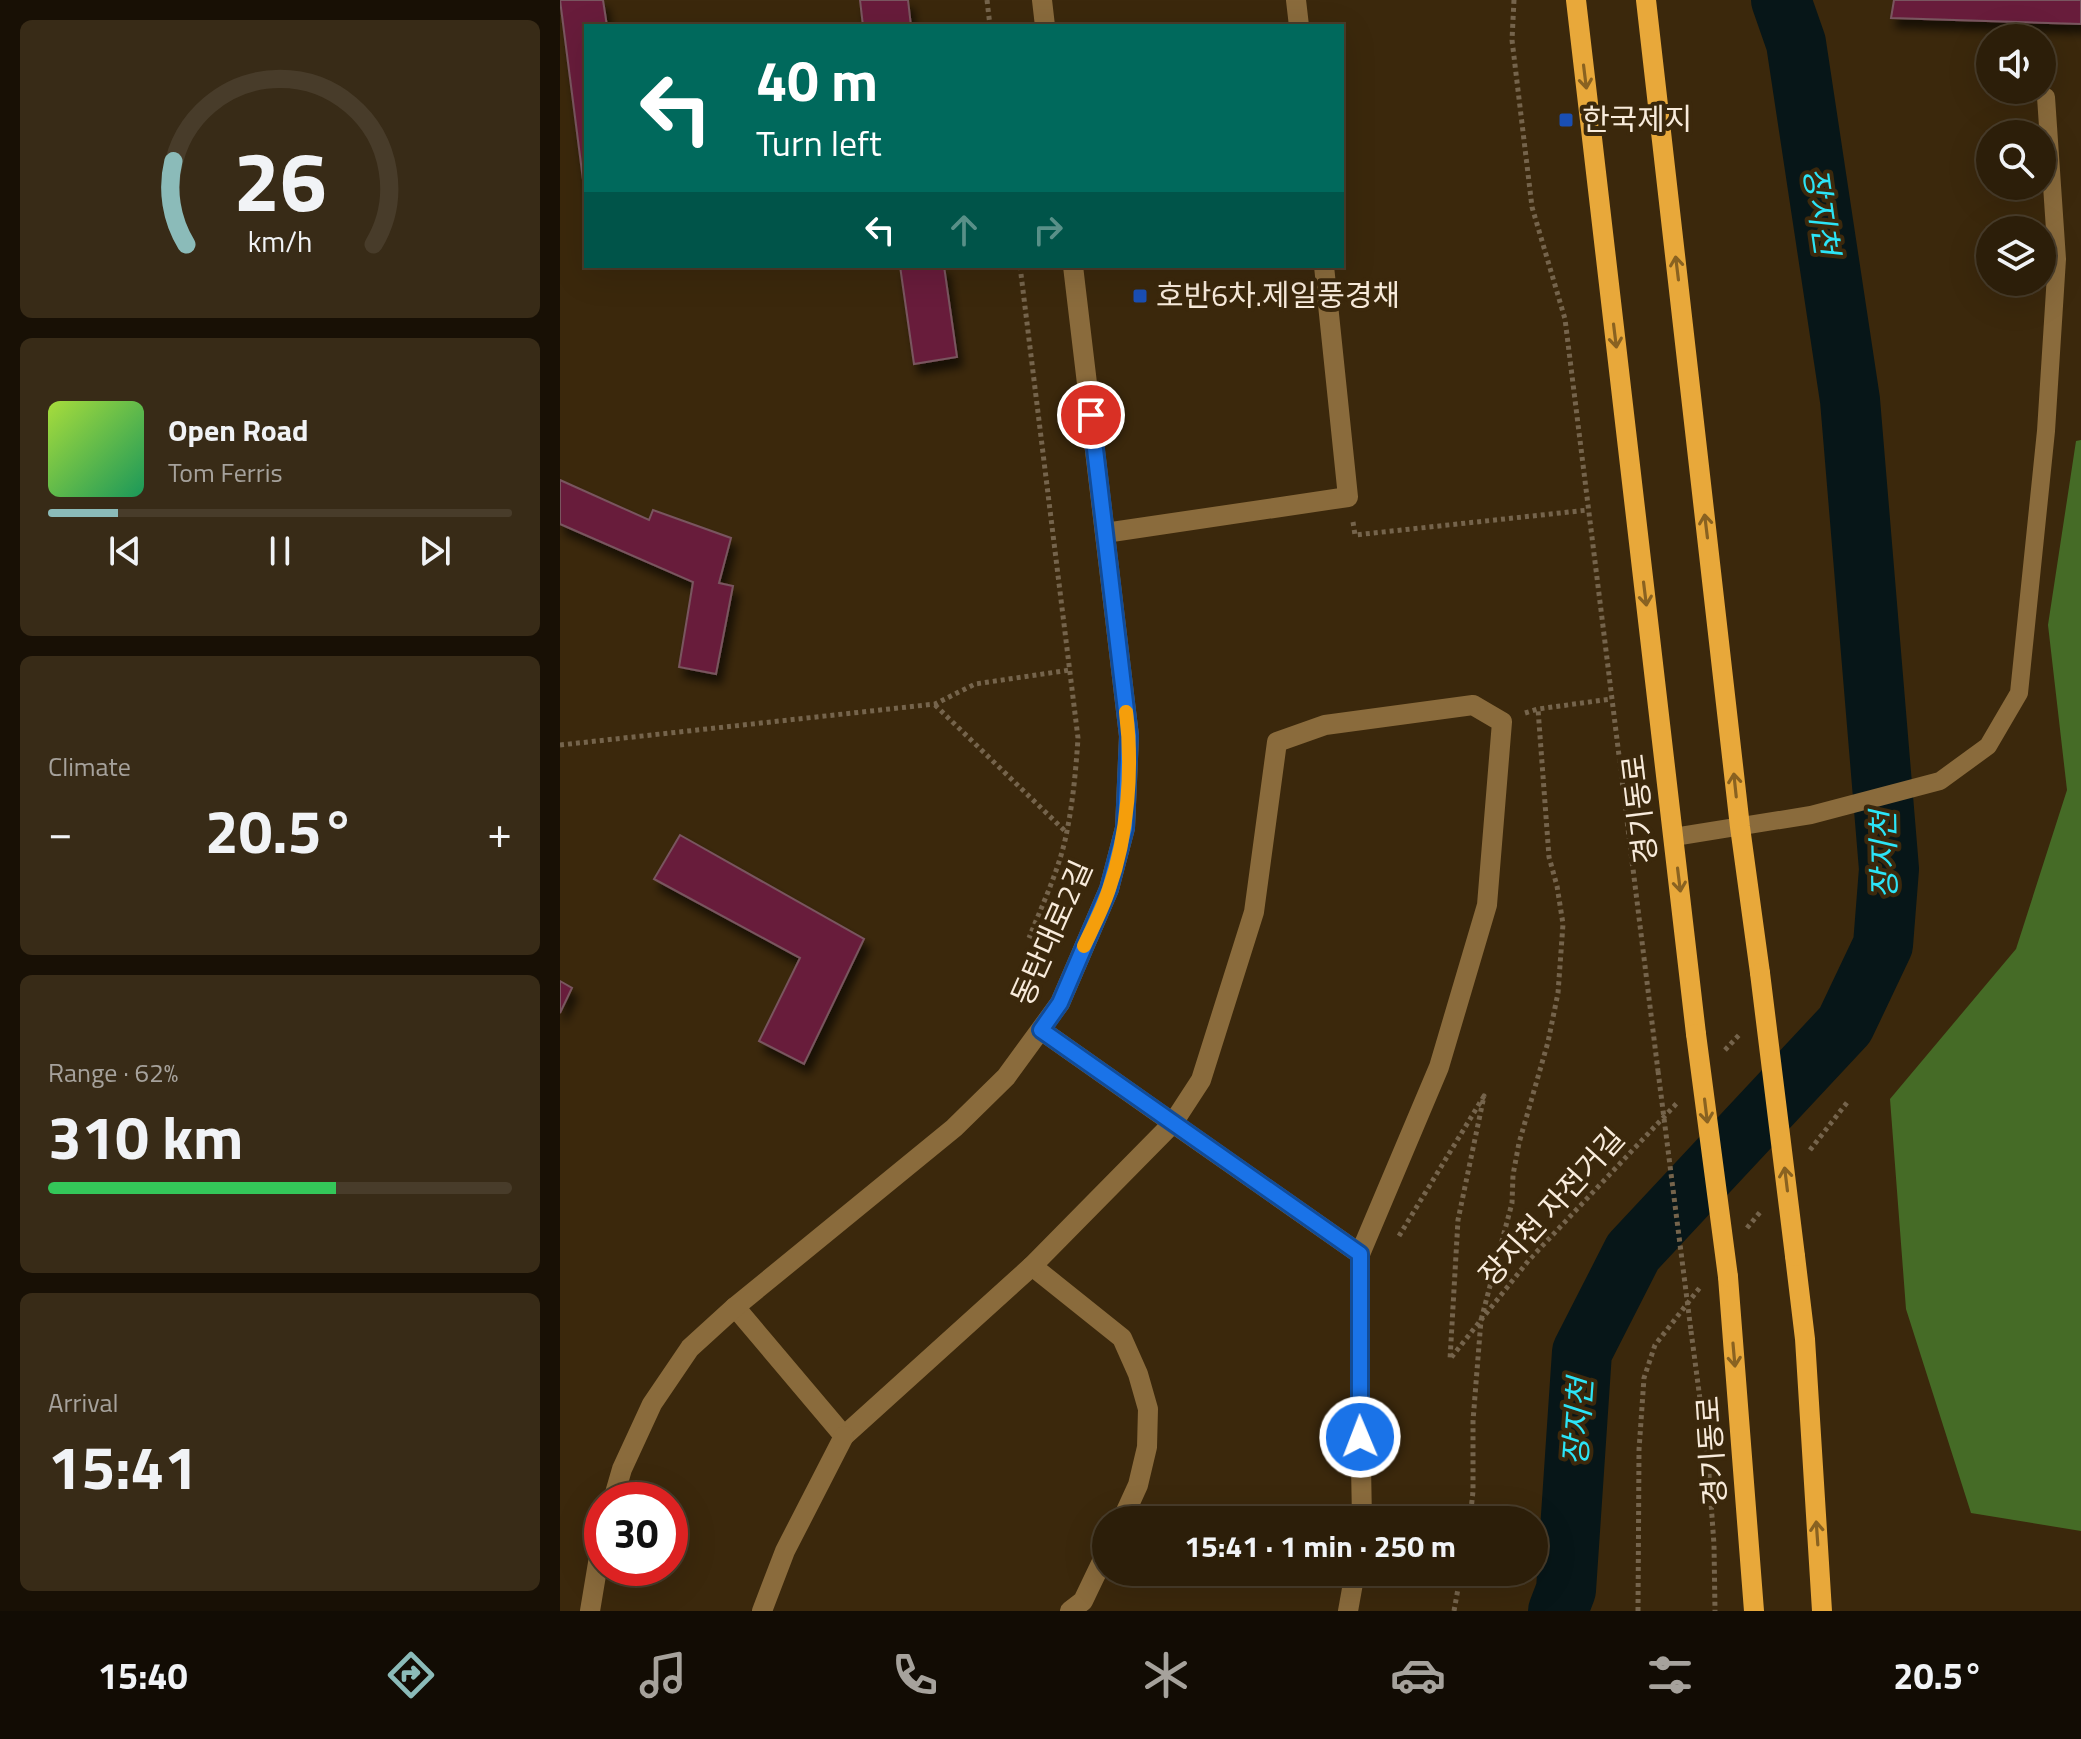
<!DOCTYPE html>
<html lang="en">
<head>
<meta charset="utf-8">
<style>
  :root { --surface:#2c1e09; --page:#382b17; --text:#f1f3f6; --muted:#a6a29c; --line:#483c2a; --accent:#8bbbb9 }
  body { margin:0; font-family:"Titillium Web","Noto Sans KR",sans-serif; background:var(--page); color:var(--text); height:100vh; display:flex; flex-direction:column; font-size:30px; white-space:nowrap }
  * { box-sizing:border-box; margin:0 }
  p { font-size:26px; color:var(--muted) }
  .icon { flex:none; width:44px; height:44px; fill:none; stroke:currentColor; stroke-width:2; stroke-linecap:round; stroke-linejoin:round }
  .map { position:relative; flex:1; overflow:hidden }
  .sheet { display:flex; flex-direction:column; gap:20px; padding:20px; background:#181005; width:560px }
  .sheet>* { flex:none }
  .guide { position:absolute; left:24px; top:24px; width:760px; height:244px; border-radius:0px; box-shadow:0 8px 32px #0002,0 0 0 2px var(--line); background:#00695c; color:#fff; overflow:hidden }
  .buttons { position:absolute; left:1416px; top:24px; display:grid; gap:16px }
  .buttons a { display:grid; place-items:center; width:80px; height:80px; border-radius:50%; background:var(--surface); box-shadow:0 8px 32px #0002,0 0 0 2px var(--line); font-size:40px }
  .speed { position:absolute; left:24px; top:1482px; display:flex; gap:16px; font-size:40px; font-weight:700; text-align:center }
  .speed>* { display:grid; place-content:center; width:104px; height:104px; border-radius:50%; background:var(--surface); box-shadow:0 8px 32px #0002,0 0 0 2px var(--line); line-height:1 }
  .speed .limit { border:12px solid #d22; background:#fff; color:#111 }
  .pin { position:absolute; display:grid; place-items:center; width:68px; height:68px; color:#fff; margin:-34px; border:4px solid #fff; border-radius:50%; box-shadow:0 2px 8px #0007 }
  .me { position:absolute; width:88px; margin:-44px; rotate:359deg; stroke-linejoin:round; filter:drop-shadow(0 0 6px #0008) }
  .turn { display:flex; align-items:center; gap:28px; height:168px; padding:0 40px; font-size:36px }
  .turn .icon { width:104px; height:104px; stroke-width:2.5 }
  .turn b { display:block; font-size:56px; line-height:68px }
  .lanes { display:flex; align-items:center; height:76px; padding:0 40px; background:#0003; justify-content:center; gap:40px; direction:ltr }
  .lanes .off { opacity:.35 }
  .big { font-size:60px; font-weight:700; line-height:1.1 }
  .sheet .widget { flex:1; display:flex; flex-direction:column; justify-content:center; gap:12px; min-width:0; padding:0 28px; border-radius:12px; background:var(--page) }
  .sheet .dial { align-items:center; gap:0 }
  .dial svg { height:208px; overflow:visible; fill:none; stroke:var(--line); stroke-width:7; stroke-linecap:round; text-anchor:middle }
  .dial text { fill:var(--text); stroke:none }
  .song { display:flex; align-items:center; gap:24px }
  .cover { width:96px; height:96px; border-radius:12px; background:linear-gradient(135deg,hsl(80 70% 55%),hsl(150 70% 35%)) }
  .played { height:8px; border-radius:4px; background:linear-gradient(90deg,var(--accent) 15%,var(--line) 15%) }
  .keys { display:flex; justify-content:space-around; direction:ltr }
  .heat { display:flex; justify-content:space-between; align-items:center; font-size:44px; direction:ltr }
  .charge { height:12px; border-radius:6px; background:linear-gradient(90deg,#34c759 62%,var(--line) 0) }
  .trip { position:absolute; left:532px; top:1506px; width:456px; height:80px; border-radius:40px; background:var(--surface); box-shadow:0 8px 32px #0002,0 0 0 2px var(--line); font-weight:700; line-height:80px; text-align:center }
  .tab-bar { display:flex; height:128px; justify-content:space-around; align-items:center; background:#120c04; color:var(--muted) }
  .tab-bar .icon { width:56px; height:56px }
  .tab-bar .selected { color:var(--accent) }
  .tab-bar b { font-size:36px; color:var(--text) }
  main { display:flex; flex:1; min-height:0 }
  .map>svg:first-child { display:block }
</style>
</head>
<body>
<main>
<section class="sheet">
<div class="widget dial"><svg viewBox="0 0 100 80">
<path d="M14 69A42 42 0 1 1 86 69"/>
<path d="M14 69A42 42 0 0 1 9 37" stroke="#8bbbb9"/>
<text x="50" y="56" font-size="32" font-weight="700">26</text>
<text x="50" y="72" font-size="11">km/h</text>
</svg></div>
<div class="widget">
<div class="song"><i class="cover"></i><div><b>Open Road</b><p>Tom Ferris</p></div></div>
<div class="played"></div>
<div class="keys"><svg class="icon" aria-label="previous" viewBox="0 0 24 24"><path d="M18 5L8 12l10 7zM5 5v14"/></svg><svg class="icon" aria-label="pause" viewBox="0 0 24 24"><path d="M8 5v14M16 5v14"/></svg><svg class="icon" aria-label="next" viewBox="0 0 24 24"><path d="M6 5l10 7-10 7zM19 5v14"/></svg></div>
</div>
<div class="widget"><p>Climate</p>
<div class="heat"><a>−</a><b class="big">20.5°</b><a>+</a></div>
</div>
<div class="widget"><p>Range · 62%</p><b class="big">310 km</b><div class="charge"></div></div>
<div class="widget"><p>Arrival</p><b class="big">15:41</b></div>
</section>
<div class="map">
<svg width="1521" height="1611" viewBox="0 0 1521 1611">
  <defs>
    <filter id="shadow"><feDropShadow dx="5" dy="9" stdDeviation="4" flood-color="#0009"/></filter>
  </defs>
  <rect width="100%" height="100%" fill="#3b280c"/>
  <path fill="#456b26" d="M1521 440V1531L1411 1513 1346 1309 1330 1099 1456 949 1507 790 1488 625 1516 441Z"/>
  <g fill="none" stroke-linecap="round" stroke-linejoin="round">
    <path stroke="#071618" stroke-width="60" d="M998 1611 1006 1590 1022 1352 1073 1252 1285 1025 1323 945 1329 869 1290 400 1236 43 1221 0"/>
  </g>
  <g fill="#671f3b" stroke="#79555f" stroke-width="2" filter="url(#shadow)">
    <path d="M0 0H43L47 26H26V203Z"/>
    <path d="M300 0H348L351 26H303Z"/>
    <path d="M1334 0H1521V24L1331 18Z"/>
    <path d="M340 266H384L397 357 354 364Z"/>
    <path d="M0 480 89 520 93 510 171 538 159 583 173 586 156 674 119 667 133 582 0 524Z"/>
    <path d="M120 835 304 939 244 1064 199 1041 240 958 94 879Z"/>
    <path d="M0 981 12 988 0 1013Z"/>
  </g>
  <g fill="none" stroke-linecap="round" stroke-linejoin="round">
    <g stroke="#75644c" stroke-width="5" stroke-dasharray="4 4" stroke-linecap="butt">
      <path d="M427 0 430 26"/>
      <path d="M954 0 952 40 972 207 1005 319 1098 1071"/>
      <path d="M460 266 518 738C516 769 513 801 507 831 500 868 483 903 469 938"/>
      <path d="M793 522 795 535 1028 510"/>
      <path d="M375 705 506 832"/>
      <path d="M965 713 978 709 1051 699"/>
      <path d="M0 745 375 704 415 684 510 670"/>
      <path d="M1165 1050 1180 1034"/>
      <path d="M1250 1150 1289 1100"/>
      <path d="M1187 1228 1201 1211"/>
      <path d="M839 1236 924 1096 898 1220 890 1359 921 1320 952 1203 953 1175 959 1143 988 1042 998 993 1003 924 997 886 989 857 978 709"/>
      <path d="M1131 1331 1148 1460 1154 1545 1155 1611"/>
      <path d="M910 1520 913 1491V1421L921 1320 969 1260 1118 1102"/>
      <path d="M894 1611 901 1572"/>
      <path d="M1078 1611 1079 1450 1084 1378 1095 1345 1141 1286"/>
    </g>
    <path stroke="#8a6b3c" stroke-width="18" d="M1114 837 1251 815 1380 781 1428 746 1459 693 1486 431 1497 259 1486 97"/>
    <g stroke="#8a6b3c" stroke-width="20">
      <path d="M482 0 485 26"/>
      <path d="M736 0 739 26"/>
      <path d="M545 533 788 497 764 266"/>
      <path d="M481 1030 613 1123 641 1080 694 912 717 742 765 725 913 705 942 722 927 905 879 1067 800 1254V1410L802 1520"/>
      <path d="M472 1266 562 1338 578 1374 588 1409 587 1447 578 1485 562 1520"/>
      <path d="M175 1307 284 1436 472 1266 613 1123 800 1254"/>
      <path d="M53 1500 62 1469 92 1404 130 1348 175 1307 394 1128 446 1077 500 1003 549 889 565 828 569 736 513 266"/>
      <path d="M30 1611 42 1539"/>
      <path d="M202 1611 225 1551 284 1436"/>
      <path d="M510 1611 523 1601 546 1553"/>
      <path d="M788 1611 795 1572"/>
    </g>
    <g stroke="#e8a83a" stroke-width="20">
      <path d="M1016 0 1136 1034"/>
      <path d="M1086 0 1180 827 1200 973"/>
      <path d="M1235 1256 1245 1339 1262 1611"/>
      <path d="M1168 1277 1194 1611"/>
    </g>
    <path stroke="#75644c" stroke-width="5" stroke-dasharray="4 4" stroke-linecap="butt" d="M1098 1071 1131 1331"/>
    <g stroke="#e8a83a" stroke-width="20">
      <path d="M1200 973 1235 1256"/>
      <path d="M1136 1034 1168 1277"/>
    </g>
  </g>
  <defs><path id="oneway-shaft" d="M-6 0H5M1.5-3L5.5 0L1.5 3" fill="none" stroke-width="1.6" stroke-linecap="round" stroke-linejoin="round" transform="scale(2)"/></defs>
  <g stroke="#896221">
    <use href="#oneway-shaft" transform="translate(1025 77) rotate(83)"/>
    <use href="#oneway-shaft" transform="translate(1117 268) rotate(-97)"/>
    <use href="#oneway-shaft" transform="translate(1055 336) rotate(83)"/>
    <use href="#oneway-shaft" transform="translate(1146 526) rotate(-97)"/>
    <use href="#oneway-shaft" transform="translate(1085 594) rotate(83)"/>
    <use href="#oneway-shaft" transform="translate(1175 785) rotate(-96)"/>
    <use href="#oneway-shaft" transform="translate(1119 880) rotate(83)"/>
    <use href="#oneway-shaft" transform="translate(1146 1111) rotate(83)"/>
    <use href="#oneway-shaft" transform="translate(1226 1179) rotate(-97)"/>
    <use href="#oneway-shaft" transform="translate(1174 1355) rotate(85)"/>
    <use href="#oneway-shaft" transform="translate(1257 1533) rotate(-94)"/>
  </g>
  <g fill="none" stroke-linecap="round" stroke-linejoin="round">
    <defs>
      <path id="route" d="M531 415 569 736 565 828 549 889 500 1003 481 1030 800 1254V1437"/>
    </defs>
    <use href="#route" stroke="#114b97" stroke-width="20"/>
    <use href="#route" stroke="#1a73e8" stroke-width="14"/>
    <path stroke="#f59e0b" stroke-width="14" d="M524 946C533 927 543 908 549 889 568 836 573 767 566 712"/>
  </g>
  <g fill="#1a4fb4" stroke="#3b280c" stroke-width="3">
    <rect x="998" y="112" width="16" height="16" rx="4"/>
    <rect x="572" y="288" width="16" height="16" rx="4"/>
  </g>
  <g text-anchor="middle" stroke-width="8" stroke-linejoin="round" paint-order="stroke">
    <g font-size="30" fill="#f8ebdb" stroke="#3b280c" text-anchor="start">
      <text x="1022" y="130">한국제지</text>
      <text x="596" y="306">호반6차.제일풍경채</text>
    </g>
    <g font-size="30" fill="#f8ebdb" stroke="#3b280c">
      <text transform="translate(1080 809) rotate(-97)" y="10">경기동로</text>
      <text transform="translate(492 933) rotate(-66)" y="10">동탄대로2길</text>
      <text transform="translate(992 1207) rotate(-48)" y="10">장지천 자전거길</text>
      <text transform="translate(1152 1451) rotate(-94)" y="10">경기동로</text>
    </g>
    <g font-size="32" font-style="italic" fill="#2ce4f6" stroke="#3b280c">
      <text transform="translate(1261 211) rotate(82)" y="11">장지천</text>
      <text transform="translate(1324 855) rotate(-91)" y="11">장지천</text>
      <text transform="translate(1018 1422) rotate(-86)" y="11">장지천</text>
    </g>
  </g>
</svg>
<div class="buttons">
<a><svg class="icon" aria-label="sound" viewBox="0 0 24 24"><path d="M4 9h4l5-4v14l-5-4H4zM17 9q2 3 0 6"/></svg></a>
<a><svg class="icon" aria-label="search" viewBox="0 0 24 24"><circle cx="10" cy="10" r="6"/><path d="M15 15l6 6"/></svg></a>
<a><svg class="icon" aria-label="layers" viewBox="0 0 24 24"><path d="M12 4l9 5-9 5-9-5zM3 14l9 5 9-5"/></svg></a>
</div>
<div class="speed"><div class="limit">30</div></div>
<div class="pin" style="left:531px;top:415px;background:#d93025"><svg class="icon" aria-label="arrive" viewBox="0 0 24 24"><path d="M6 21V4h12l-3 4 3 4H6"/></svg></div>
<svg class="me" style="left:800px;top:1437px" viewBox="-20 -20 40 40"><circle r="17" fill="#1a73e8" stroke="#fff" stroke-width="3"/><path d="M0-11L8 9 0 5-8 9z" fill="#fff"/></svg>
<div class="trip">15:41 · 1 min · 250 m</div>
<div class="guide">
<div class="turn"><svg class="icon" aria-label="left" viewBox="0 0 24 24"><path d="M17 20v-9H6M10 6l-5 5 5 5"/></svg><div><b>40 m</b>Turn left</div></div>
<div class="lanes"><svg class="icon" aria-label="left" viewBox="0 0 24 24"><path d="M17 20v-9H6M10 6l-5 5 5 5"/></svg><svg class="icon off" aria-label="ahead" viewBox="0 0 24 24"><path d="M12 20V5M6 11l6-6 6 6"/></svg><svg class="icon off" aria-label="right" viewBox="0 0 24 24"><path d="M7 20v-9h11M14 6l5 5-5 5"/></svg></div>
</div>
</div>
</main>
<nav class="tab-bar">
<b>15:40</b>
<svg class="icon selected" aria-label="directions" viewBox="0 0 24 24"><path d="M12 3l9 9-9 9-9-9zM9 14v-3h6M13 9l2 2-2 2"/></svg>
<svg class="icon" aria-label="music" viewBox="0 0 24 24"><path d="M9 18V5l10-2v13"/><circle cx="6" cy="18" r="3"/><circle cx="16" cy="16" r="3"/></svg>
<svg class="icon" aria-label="phone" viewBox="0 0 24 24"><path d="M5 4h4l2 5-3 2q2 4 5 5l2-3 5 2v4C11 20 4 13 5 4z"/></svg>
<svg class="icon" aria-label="climate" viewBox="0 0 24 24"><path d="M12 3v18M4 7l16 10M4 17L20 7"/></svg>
<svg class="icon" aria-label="car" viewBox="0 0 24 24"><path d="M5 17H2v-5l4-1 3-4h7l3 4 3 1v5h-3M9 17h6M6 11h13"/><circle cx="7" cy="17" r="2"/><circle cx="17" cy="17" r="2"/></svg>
<svg class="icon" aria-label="filters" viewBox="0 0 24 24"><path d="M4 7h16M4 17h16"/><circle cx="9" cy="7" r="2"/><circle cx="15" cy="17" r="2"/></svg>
<b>20.5°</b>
</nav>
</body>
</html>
